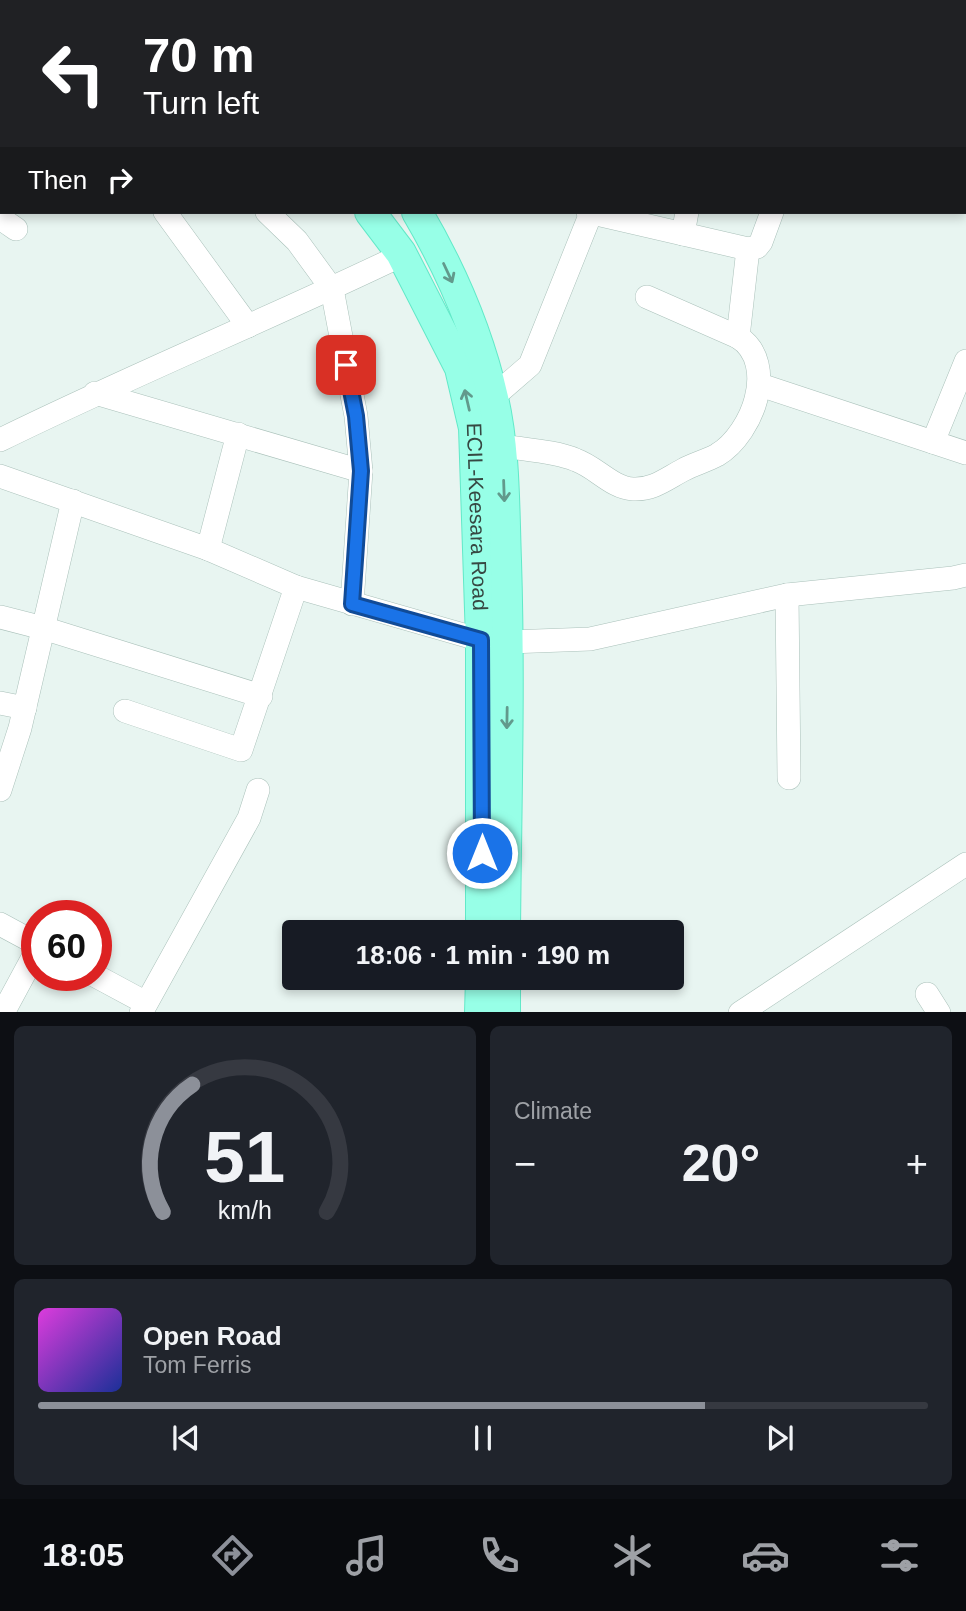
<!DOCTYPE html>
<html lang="en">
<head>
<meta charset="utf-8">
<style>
  :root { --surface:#171b24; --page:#20242c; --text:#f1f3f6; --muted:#9ea1a6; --line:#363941; --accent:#8c9099 }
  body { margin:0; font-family:Arial,sans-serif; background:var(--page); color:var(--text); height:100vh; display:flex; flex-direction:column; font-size:26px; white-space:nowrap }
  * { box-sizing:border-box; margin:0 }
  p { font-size:23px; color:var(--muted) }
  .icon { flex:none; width:38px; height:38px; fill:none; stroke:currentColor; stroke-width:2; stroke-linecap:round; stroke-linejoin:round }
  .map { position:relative; height:1012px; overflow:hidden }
  .panel { display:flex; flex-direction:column; gap:14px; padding:14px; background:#0d0f14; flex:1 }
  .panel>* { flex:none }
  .banner { position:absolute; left:0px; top:0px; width:966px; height:214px; box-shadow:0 4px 10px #0003; background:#202124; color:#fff; overflow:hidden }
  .speed { position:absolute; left:21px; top:900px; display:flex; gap:14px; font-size:35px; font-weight:700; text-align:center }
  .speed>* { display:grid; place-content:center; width:91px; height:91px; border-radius:50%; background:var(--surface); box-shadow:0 4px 10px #0003; line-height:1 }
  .speed .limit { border:10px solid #d22; background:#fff; color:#111 }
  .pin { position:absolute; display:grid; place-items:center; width:60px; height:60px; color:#fff; margin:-30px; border-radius:14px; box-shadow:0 4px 10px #0006 }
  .me { position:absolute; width:77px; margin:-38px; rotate:0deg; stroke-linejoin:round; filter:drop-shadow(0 0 5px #0008) }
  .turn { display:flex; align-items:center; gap:24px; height:147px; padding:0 28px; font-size:32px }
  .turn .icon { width:91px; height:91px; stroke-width:2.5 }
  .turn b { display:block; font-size:49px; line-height:60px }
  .then { display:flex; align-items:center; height:66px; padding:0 28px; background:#0003; gap:14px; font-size:26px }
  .big { font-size:52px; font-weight:700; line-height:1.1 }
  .panel .widget { flex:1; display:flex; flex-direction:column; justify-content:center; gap:10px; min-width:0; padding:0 24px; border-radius:10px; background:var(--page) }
  .panel .dial { align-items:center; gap:0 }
  .dial svg { height:182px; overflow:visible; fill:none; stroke:var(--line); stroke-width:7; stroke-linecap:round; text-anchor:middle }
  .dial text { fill:var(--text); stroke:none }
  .song { display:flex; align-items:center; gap:21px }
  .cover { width:84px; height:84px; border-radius:10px; background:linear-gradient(135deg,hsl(300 70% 55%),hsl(230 70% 35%)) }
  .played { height:7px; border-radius:4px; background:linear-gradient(90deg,var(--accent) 75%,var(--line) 75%) }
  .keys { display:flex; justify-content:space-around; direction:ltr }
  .heat { display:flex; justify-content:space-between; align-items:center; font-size:38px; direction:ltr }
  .panel .tiles { flex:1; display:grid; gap:14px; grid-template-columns:1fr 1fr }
  .widget:last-child { grid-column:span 2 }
  .trip { position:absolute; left:282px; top:920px; width:402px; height:70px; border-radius:7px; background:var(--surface); box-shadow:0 4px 10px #0003; font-weight:700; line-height:70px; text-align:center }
  .dock { display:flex; height:112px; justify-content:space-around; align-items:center; background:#090b0e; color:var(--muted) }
  .dock .icon { width:49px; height:49px }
  .dock .active { color:var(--accent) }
  .dock b { font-size:32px; color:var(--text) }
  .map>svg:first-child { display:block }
</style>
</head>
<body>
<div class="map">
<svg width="966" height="1013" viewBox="0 0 966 1013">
  <rect width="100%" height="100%" fill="#e8f5f1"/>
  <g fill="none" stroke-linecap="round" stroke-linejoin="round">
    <defs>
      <g id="minor">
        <path d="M46 2 47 0"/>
        <path d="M427 2V0"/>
        <path d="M699 2V0"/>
        <path d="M889 2 890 0"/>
        <path d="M964 33H966"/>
        <path d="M0 65 2 63"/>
        <path d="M0 81 2 82"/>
        <path d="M964 137 966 138"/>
        <path d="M165 212 248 326"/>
        <path d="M267 212 297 241 332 289 356 416 361 471 352 604"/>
        <path d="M588 212 748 249 757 247 761 242 772 212"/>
        <path d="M0 218 16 229"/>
        <path d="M683 234 687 212"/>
        <path d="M738 337 748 249"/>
        <path d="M760 385 966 453"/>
        <path d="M95 393 361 471"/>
        <path d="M493 397 530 365 591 213"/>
        <path d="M0 440C132 375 269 319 402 255"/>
        <path d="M933 442 966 361"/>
        <path d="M502 446C526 450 554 451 576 460 596 467 612 488 633 489 653 490 666 479 683 470 694 464 706 461 717 455 736 444 751 419 756 399 762 376 759 350 738 337L647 297"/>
        <path d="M0 476 208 549 296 587 481 640 509 642 590 639 787 595 953 578 966 575"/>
        <path d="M208 549 238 434"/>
        <path d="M787 595 789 778"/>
        <path d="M0 617 43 628 261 696"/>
        <path d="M0 703 25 708"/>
        <path d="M125 711 241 750 296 587"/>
        <path d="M0 790 20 728 73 501"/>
        <path d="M0 924 37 944"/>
        <path d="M94 975 146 1003"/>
        <path d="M927 994 939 1013"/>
        <path d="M3 1013 37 950"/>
        <path d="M141 1013 249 818 258 790"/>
        <path d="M740 1013 966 864"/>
      </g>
      <g id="major">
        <path d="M180 0 182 2"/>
        <path d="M265 0 267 2"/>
        <path id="s1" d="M370 212 401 253 460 368 474 428 481 640V933"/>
        <path d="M417 212C451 270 478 332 493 398 505 451 504 506 506 561 510 685 506 809 505 933"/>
        <path d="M480 1013 481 978"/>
        <path d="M505 1013V978"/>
      </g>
    </defs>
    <use href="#minor" stroke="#aac1ba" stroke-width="24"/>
    <use href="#major" stroke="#62e9c8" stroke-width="32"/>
    <use href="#minor" stroke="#fff" stroke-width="23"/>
    <use href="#major" stroke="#97ffe7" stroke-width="30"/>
  </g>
  <defs><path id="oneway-shaft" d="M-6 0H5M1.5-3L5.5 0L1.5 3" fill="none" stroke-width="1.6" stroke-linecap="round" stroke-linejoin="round" transform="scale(1.75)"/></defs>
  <g stroke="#629a8c">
    <use href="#oneway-shaft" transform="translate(448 273) rotate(65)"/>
    <use href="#oneway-shaft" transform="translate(467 400) rotate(-103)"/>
    <use href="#oneway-shaft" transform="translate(504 491) rotate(88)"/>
    <use href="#oneway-shaft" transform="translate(507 718) rotate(91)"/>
  </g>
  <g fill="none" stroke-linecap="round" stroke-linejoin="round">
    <defs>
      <path id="route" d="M346 365 356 416 361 471 352 604 481 640 482 853"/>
    </defs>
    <use href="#route" stroke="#114b97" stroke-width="18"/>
    <use href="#route" stroke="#1a73e8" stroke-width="12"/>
  </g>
  <g text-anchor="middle" stroke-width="7" stroke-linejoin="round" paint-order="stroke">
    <g font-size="21" fill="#364842" stroke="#fff">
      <text dy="7" stroke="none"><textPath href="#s1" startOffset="331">ECIL-Keesara Road</textPath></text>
    </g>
  </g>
</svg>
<div class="speed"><div class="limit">60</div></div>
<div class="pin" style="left:346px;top:365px;background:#d93025"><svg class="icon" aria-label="arrive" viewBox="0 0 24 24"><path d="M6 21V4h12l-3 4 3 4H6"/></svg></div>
<svg class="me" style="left:482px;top:853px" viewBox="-20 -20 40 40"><circle r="17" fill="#1a73e8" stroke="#fff" stroke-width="3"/><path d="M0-11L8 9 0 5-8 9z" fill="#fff"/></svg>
<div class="trip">18:06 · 1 min · 190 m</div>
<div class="banner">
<div class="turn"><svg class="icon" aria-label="left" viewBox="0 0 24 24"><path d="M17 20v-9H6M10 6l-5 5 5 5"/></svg><div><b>70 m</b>Turn left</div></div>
<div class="then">Then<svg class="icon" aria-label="right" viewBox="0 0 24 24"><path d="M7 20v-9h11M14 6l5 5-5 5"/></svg></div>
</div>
</div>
<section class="panel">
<div class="tiles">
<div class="widget dial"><svg viewBox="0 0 100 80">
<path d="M14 69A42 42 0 1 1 86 69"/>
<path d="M14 69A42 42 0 0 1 27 13" stroke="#8c9099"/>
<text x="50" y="56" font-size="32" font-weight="700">51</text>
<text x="50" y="72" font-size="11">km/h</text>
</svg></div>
<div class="widget"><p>Climate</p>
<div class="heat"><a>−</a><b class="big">20°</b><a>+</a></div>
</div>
<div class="widget">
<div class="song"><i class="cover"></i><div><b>Open Road</b><p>Tom Ferris</p></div></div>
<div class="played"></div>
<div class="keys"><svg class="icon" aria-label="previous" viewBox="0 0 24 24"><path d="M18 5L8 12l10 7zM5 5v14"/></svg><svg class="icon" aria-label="pause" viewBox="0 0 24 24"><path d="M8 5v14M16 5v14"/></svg><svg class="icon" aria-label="next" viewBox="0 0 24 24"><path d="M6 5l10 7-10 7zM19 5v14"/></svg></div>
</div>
</div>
</section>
<nav class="dock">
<b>18:05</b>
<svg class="icon active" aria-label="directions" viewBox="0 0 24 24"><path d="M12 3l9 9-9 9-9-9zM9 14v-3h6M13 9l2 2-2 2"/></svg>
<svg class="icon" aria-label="music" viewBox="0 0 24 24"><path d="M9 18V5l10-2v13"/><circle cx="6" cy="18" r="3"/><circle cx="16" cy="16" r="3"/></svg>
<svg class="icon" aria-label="phone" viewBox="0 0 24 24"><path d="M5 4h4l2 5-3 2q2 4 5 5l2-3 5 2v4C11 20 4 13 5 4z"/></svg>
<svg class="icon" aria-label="climate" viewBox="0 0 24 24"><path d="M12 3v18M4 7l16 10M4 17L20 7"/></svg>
<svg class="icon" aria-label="car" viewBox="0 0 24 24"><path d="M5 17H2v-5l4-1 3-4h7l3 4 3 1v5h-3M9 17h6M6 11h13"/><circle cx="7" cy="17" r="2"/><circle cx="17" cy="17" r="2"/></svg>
<svg class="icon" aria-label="filters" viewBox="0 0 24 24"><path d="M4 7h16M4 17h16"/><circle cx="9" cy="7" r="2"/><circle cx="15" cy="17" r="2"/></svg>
</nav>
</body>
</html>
